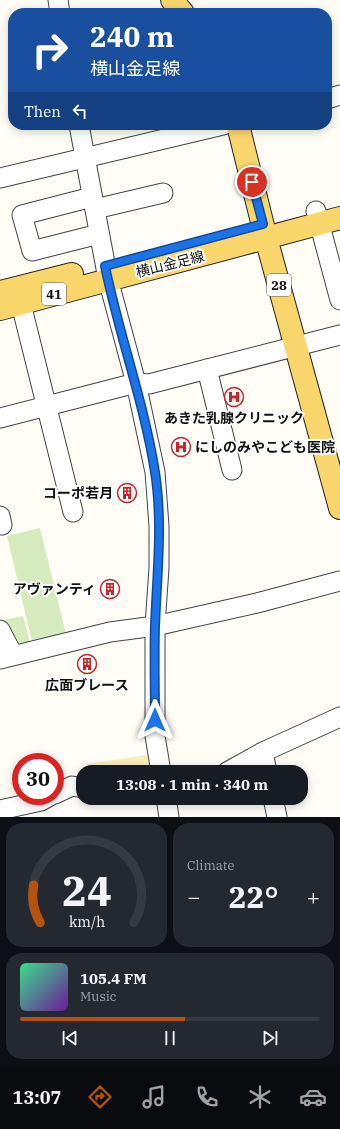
<!DOCTYPE html>
<html lang="en">
<head>
<meta charset="utf-8">
<style>
  :root { --surface:#171b24; --page:#242831; --text:#f1f3f6; --muted:#9ea1a6; --line:#363941; --accent:#b45309 }
  body { margin:0; font-family:"IBM Plex Serif","Noto Sans JP",serif; background:var(--page); color:var(--text); height:100vh; display:flex; flex-direction:column; font-size:15px; white-space:nowrap }
  * { box-sizing:border-box; margin:0 }
  p { font-size:13px; color:var(--muted) }
  .icon { flex:none; width:22px; height:22px; fill:none; stroke:currentColor; stroke-width:2; stroke-linecap:round; stroke-linejoin:round }
  .map { position:relative; height:817px; overflow:hidden }
  .details { display:flex; flex-direction:column; gap:6px; padding:6px; background:#0d0f14; flex:1 }
  .details>* { flex:none }
  .banner { position:absolute; left:8px; top:8px; width:324px; height:122px; border-radius:16px; box-shadow:0 2px 10px #0003; background:#1a4fa0; color:#fff; overflow:hidden }
  .speed { position:absolute; left:12px; top:753px; display:flex; gap:8px; font-size:20px; font-weight:700; text-align:center }
  .speed>* { display:grid; place-content:center; width:52px; height:52px; border-radius:50%; background:var(--surface); box-shadow:0 2px 10px #0003; line-height:1 }
  .speed .limit { border:6px solid #d22; background:#fff; color:#111 }
  .pin { position:absolute; display:grid; place-items:center; width:34px; height:34px; color:#fff; margin:-17px; border:2px solid #fff; border-radius:50%; box-shadow:0 1px 4px #0007 }
  .me { position:absolute; width:44px; margin:-22px; rotate:0deg; stroke-linejoin:round; filter:drop-shadow(0 0 3px #0008) }
  .turn { display:flex; align-items:center; gap:14px; height:84px; padding:0 16px; font-size:18px }
  .turn .icon { width:52px; height:52px; stroke-width:2.5 }
  .turn b { display:block; font-size:28px; line-height:34px }
  .then { display:flex; align-items:center; height:38px; padding:0 16px; background:#0003; gap:8px; font-size:15px }
  .big { font-size:30px; font-weight:700; line-height:1.1 }
  .details .tile { flex:1; display:flex; flex-direction:column; justify-content:center; gap:6px; min-width:0; padding:0 14px; border-radius:16px; background:var(--page) }
  .details .dial { align-items:center; gap:0 }
  .dial svg { height:104px; overflow:visible; fill:none; stroke:var(--line); stroke-width:7; stroke-linecap:round; text-anchor:middle }
  .dial text { fill:var(--text); stroke:none }
  .song { display:flex; align-items:center; gap:12px }
  .cover { width:48px; height:48px; border-radius:6px; background:linear-gradient(135deg,hsl(150 70% 55%),hsl(280 70% 35%)) }
  .played { height:4px; border-radius:2px; background:linear-gradient(90deg,var(--accent) 55%,var(--line) 55%) }
  .keys { display:flex; justify-content:space-around; direction:ltr }
  .heat { display:flex; justify-content:space-between; align-items:center; font-size:22px; direction:ltr }
  .details .tiles { flex:1; display:grid; gap:6px; grid-template-columns:1fr 1fr }
  .tile:last-child { grid-column:span 2 }
  .trip { position:absolute; left:76px; top:765px; width:232px; height:40px; border-radius:16px; background:var(--surface); box-shadow:0 2px 10px #0003; font-weight:700; line-height:40px; text-align:center }
  .menu { display:flex; height:64px; justify-content:space-around; align-items:center; background:#090b0e; color:var(--muted) }
  .menu .icon { width:28px; height:28px }
  .menu .active { color:var(--accent) }
  .menu b { font-size:18px; color:var(--text) }
  .map>svg:first-child { display:block }
</style>
</head>
<body>
<div class="map">
<svg width="340" height="817" viewBox="0 0 340 817">
  <rect width="100%" height="100%" fill="#fffdf5"/>
  <g fill="#d5ebbd">
    <path d="M40 528 67 638 33 646 7 536Z"/>
    <path d="M23 616 30 642C13 646 7 636 3 620Z"/>
  </g>
  <path fill="#fbeec1" d="M152 754 156 772H86L85 769 88 764Z"/>
  <g fill="none" stroke-linecap="round" stroke-linejoin="round">
    <defs>
      <g id="minor">
        <path d="M58 0 60 13"/>
        <path d="M327 99 340 95"/>
        <path d="M79 125 108 279 136 383 155 472 159 526V568L155 626V736L161 772"/>
        <path d="M0 178 223 125"/>
        <path d="M92 197 22 215 32 251 99 234"/>
        <path d="M95 209 163 193"/>
        <path d="M316 211 340 300"/>
        <path d="M21 304 73 512"/>
        <path d="M207 369 232 470"/>
        <path d="M0 418 136 383 149 384 340 335"/>
        <path d="M0 516 2 525H0"/>
        <path d="M0 630 13 655"/>
        <path d="M0 659 110 632 155 626 257 603 340 581"/>
        <path d="M263 752 267 772"/>
        <path d="M227 772 263 752 340 717"/>
        <path d="M55 794 72 786 83 788"/>
        <path d="M166 798 169 817"/>
        <path d="M273 798 277 817"/>
        <path d="M0 810 41 801 50 796"/>
      </g>
      <g id="major">
        <path d="M172 0 183 13"/>
        <path d="M238 125 266 238 340 508"/>
        <path d="M0 292 72 274"/>
        <path d="M0 309 340 218"/>
      </g>
    </defs>
    <use href="#minor" stroke="#444" stroke-width="21"/>
    <use href="#major" stroke="#222" stroke-width="24"/>
    <use href="#minor" stroke="#fff" stroke-width="19"/>
    <use href="#major" stroke="#f9d66b" stroke-width="22"/>
  </g>
  <g fill="none" stroke-linecap="round" stroke-linejoin="round">
    <defs>
      <path id="route" d="M155 720C155 689 154 657 155 626 157 574 163 523 155 472 144 402 119 335 105 266L263 224 252 182"/>
    </defs>
    <use href="#route" stroke="#114b97" stroke-width="10"/>
    <use href="#route" stroke="#1a73e8" stroke-width="7"/>
  </g>
  <defs>
    <symbol id="hospital-ring" viewBox="-11 -11 22 22"><circle r="9.5" fill="#fff" stroke="#c4262e" stroke-width="1.5"/><path d="M-5-5h3v3.5h4V-5h3V5h-3V1.5h-4V5h-3Z" fill="#c4262e"/></symbol>
    <symbol id="building-ring" viewBox="-11 -11 22 22"><circle r="9.5" fill="#fff" stroke="#c4262e" stroke-width="1.5"/><path d="M-4-6H4V6H1V3H-1V6H-4ZM-2.5-4.3h1.7v1.8h-1.7ZM.8-4.3h1.7v1.8H.8ZM-2.5-1h1.7V.8h-1.7ZM.8-1h1.7V.8H.8Z" fill="#c4262e"/></symbol>
  </defs>
  <g fill-rule="evenodd">
    <use href="#hospital-ring" x="223" y="386" width="22" height="22"/>
    <use href="#hospital-ring" x="170" y="436" width="22" height="22"/>
    <use href="#building-ring" x="116" y="482" width="22" height="22"/>
    <use href="#building-ring" x="99" y="578" width="22" height="22"/>
    <use href="#building-ring" x="76" y="653" width="22" height="22"/>
  </g>
  <g text-anchor="middle" stroke-width="4" stroke-linejoin="round" paint-order="stroke">
    <g fill="#fff" stroke="#585858" stroke-width="1">
      <rect x="267" y="274" width="24" height="22" rx="3"/>
      <rect x="42" y="283" width="24" height="22" rx="3"/>
    </g>
    <g font-size="13" font-weight="bold" fill="#111">
      <text x="279" y="290">28</text>
      <text x="54" y="299">41</text>
    </g>
    <g font-size="14" fill="#111" stroke="#fff">
      <text transform="translate(170 264) rotate(-14)" y="5">横山金足線</text>
    </g>
    <g font-size="14" font-weight="bold" fill="#111" stroke="#fff">
      <text x="234" y="423">あきた乳腺クリニック</text>
      <text x="195" y="452" text-anchor="start">にしのみやこども医院</text>
      <text x="113" y="498" text-anchor="end">コーポ若月</text>
      <text x="96" y="594" text-anchor="end">アヴァンティ</text>
      <text x="87" y="690">広面ブレース</text>
    </g>
  </g>
</svg>
<div class="speed"><div class="limit">30</div></div>
<div class="pin" style="left:252px;top:182px;background:#d93025"><svg class="icon" aria-label="arrive" viewBox="0 0 24 24"><path d="M6 21V4h12l-3 4 3 4H6"/></svg></div>
<svg class="me" style="left:155px;top:720px" viewBox="-20 -20 40 40"><path d="M0-17L14 15 0 8-14 15z" fill="#1a73e8" stroke="#fff" stroke-width="4"/></svg>
<div class="trip">13:08 · 1 min · 340 m</div>
<div class="banner">
<div class="turn"><svg class="icon" aria-label="right" viewBox="0 0 24 24"><path d="M7 20v-9h11M14 6l5 5-5 5"/></svg><div><b>240 m</b>横山金足線</div></div>
<div class="then">Then<svg class="icon" aria-label="left" viewBox="0 0 24 24"><path d="M17 20v-9H6M10 6l-5 5 5 5"/></svg></div>
</div>
</div>
<section class="details">
<div class="tiles">
<div class="tile dial"><svg viewBox="0 0 100 80">
<path d="M14 69A42 42 0 1 1 86 69"/>
<path d="M14 69A42 42 0 0 1 9 40" stroke="#b45309"/>
<text x="50" y="56" font-size="32" font-weight="700">24</text>
<text x="50" y="72" font-size="11">km/h</text>
</svg></div>
<div class="tile"><p>Climate</p>
<div class="heat"><a>−</a><b class="big">22°</b><a>+</a></div>
</div>
<div class="tile">
<div class="song"><i class="cover"></i><div><b>105.4 FM</b><p>Music</p></div></div>
<div class="played"></div>
<div class="keys"><svg class="icon" aria-label="previous" viewBox="0 0 24 24"><path d="M18 5L8 12l10 7zM5 5v14"/></svg><svg class="icon" aria-label="pause" viewBox="0 0 24 24"><path d="M8 5v14M16 5v14"/></svg><svg class="icon" aria-label="next" viewBox="0 0 24 24"><path d="M6 5l10 7-10 7zM19 5v14"/></svg></div>
</div>
</div>
</section>
<nav class="menu">
<b>13:07</b>
<svg class="icon active" aria-label="directions" viewBox="0 0 24 24"><path d="M12 3l9 9-9 9-9-9zM9 14v-3h6M13 9l2 2-2 2"/></svg>
<svg class="icon" aria-label="music" viewBox="0 0 24 24"><path d="M9 18V5l10-2v13"/><circle cx="6" cy="18" r="3"/><circle cx="16" cy="16" r="3"/></svg>
<svg class="icon" aria-label="phone" viewBox="0 0 24 24"><path d="M5 4h4l2 5-3 2q2 4 5 5l2-3 5 2v4C11 20 4 13 5 4z"/></svg>
<svg class="icon" aria-label="climate" viewBox="0 0 24 24"><path d="M12 3v18M4 7l16 10M4 17L20 7"/></svg>
<svg class="icon" aria-label="car" viewBox="0 0 24 24"><path d="M5 17H2v-5l4-1 3-4h7l3 4 3 1v5h-3M9 17h6M6 11h13"/><circle cx="7" cy="17" r="2"/><circle cx="17" cy="17" r="2"/></svg>
</nav>
</body>
</html>
